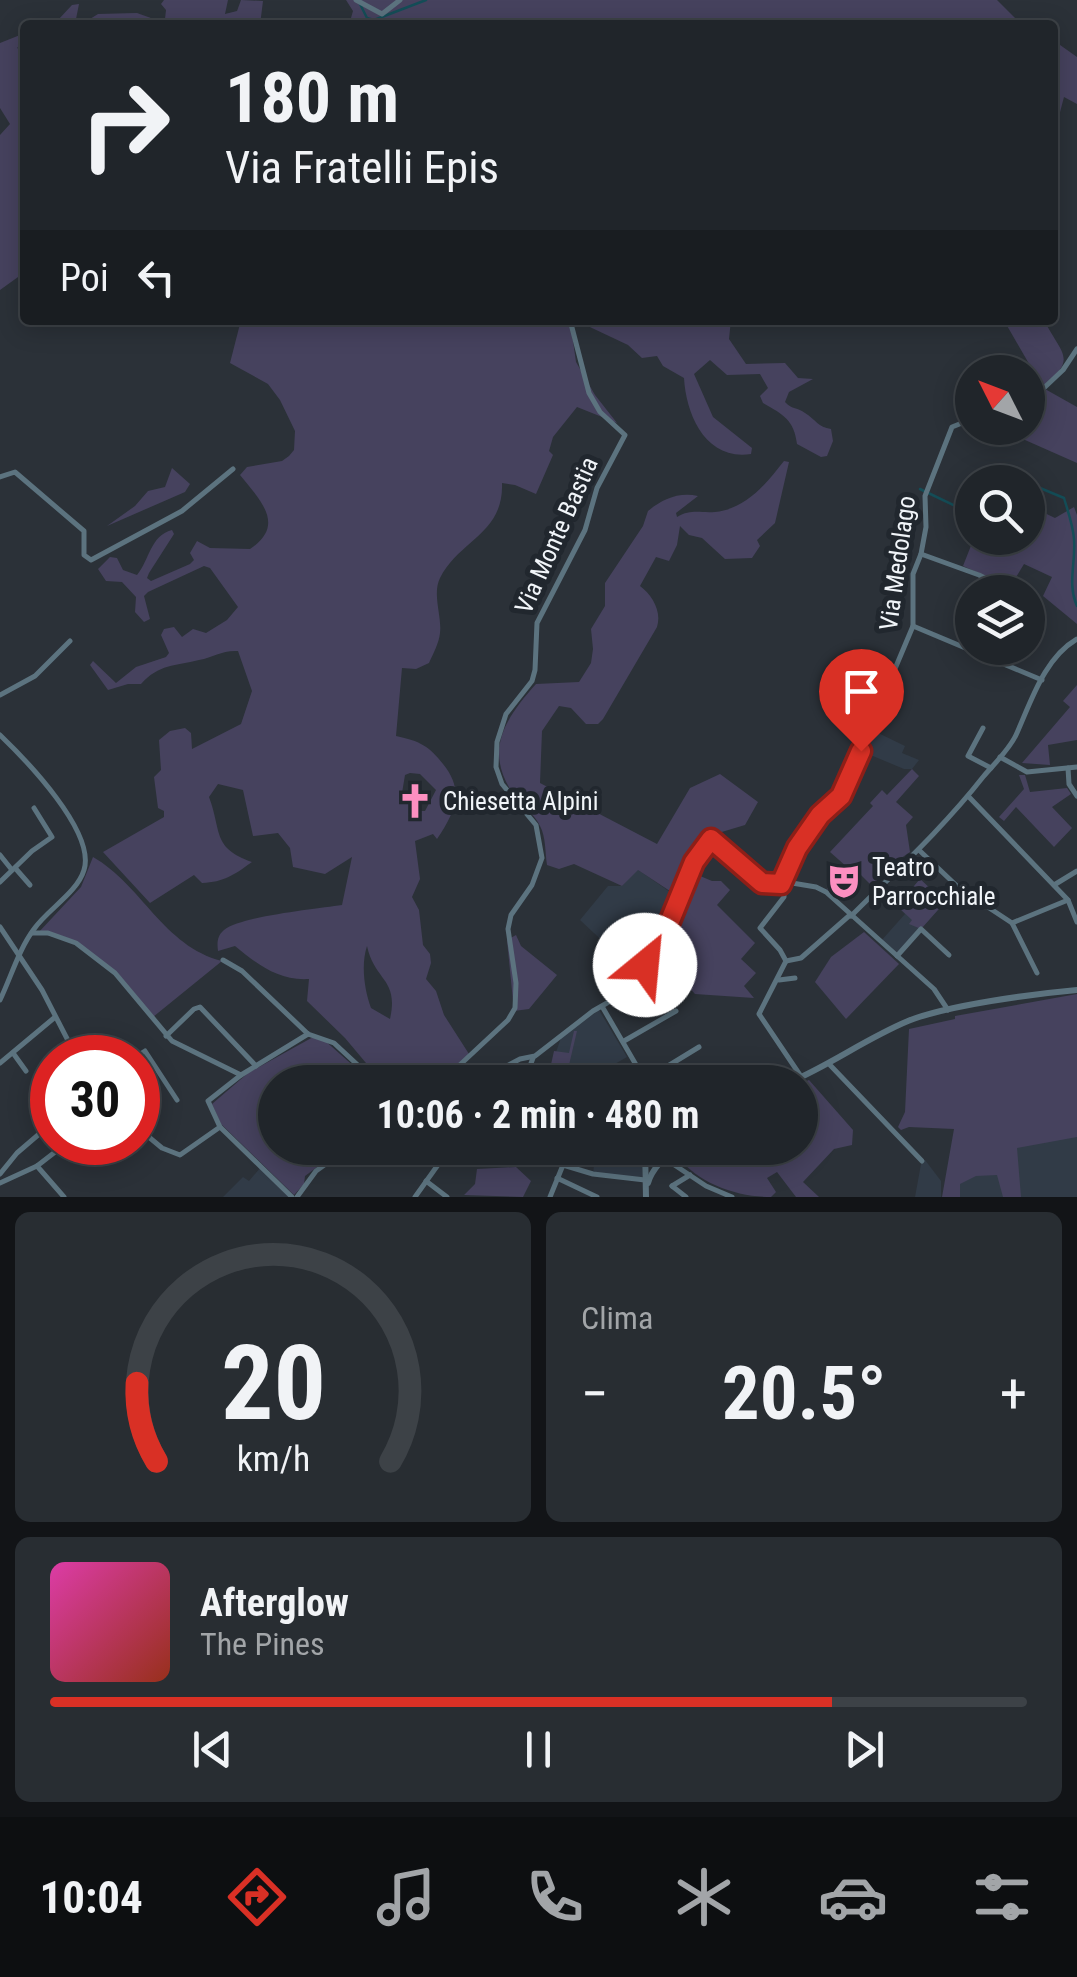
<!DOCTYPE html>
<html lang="it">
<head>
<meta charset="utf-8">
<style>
  :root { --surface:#20252a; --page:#282d32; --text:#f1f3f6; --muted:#a2a5a8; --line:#3d4247; --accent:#d93025 }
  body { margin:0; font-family:"Roboto Condensed",sans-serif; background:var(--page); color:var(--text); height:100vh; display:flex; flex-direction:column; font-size:38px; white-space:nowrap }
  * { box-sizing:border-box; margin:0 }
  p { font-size:32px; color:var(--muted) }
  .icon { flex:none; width:55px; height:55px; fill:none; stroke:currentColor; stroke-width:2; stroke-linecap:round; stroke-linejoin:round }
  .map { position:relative; height:1197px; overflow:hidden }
  .details { display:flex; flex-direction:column; gap:15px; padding:15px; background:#121417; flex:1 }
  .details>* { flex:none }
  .guide { position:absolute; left:20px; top:20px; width:1038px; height:305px; border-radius:10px; box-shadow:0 5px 25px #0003,0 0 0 2px var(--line); background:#20252a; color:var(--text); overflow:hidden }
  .needle { width:65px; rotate:312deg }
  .controls { position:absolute; left:955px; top:355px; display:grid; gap:20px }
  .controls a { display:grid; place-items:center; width:90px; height:90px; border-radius:50%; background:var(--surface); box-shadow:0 5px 25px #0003,0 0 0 2px var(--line); font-size:50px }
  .speed { position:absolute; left:30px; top:1035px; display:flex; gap:20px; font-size:50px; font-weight:700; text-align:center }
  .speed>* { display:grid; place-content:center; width:130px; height:130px; border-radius:50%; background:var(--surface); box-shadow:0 5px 25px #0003,0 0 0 2px var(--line); line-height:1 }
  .speed .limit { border:15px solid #d22; background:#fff; color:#111 }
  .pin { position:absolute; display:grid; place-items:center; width:85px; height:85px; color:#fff; margin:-102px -42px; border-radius:50% 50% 50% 0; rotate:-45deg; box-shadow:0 0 10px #0007 }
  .pin .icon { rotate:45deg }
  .me { position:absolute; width:110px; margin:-55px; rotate:28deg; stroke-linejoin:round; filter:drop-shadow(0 0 8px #0008) }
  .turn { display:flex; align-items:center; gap:35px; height:210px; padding:0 40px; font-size:45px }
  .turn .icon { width:130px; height:130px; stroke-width:2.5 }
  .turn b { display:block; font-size:70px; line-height:85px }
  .then { display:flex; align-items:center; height:95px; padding:0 40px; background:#0003; gap:20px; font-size:38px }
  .big { font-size:75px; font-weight:700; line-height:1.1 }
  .details .tile { flex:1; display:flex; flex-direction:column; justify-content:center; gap:15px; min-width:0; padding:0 35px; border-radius:15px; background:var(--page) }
  .details .dial { align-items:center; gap:0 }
  .dial svg { height:260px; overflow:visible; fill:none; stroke:var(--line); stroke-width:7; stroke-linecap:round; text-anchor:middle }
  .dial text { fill:var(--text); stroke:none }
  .song { display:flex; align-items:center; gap:30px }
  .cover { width:120px; height:120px; border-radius:15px; background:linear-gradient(135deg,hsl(320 70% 55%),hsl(10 70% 35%)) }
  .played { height:10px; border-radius:5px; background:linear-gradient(90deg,var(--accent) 80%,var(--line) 80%) }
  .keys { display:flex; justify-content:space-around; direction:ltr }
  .heat { display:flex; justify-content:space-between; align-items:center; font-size:55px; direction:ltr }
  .details .tiles { flex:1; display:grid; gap:15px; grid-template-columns:1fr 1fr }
  .tile:last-child { grid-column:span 2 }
  .trip { position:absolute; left:258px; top:1065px; width:560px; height:100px; border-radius:50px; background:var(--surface); box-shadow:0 5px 25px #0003,0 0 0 2px var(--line); font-weight:700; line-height:100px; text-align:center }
  .menu { display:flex; height:160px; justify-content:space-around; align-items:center; background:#0d0f11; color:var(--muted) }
  .menu .icon { width:70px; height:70px }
  .menu .selected { color:var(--accent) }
  .menu b { font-size:45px; color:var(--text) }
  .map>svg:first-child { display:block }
</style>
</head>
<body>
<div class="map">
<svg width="1077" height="1197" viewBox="0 0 1077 1197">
  <rect width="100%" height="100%" fill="#2b3138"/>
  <g fill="#313b47">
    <path d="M870 729 905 746 902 753 919 760 912 769H904L861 751Z"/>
    <path d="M637 869 680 899 664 926 656 949 651 948 638 965 636 980 624 957 597 967 595 963 609 947 580 920 608 886H622Z"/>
    <path d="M920 879 945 902 897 956 881 941 905 914 897 906Z"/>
    <path d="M599 1010 627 1057 592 1077 580 1075 567 1082H557L550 1069 561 1038Z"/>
    <path d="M1077 1091V1197H946L959 1108Z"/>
    <path d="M596 1148H639L643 1152 642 1179 593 1174Z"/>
    <path d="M925 1160 941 1181V1197H915L921 1164Z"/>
    <path d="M261 1167 291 1197H223L243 1177 249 1181Z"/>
  </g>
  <g fill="#46425e" fill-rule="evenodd">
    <path d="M164 0H228L225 14 237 11 241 0 263 1 260 25H42L58 20 72 5 79 4 75 24H82L98 14 137 13 162 22 165 19 166 10 161 4Z"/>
    <path d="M346 0H997L1022 25H900L887 20 877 25H714L709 20 702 25 688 20 689 25H349L353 11Z"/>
    <path d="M25 33V40L17 48 25 52V272L0 290V135L10 124 0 108V43Z"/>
    <path d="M1053 40 1077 57V104L1064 97 1059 116 1053 119V99L1058 92 1053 79Z"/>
    <path d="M241 320H362L381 327 412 326 411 320H427L429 323 433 320H570L576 362 595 395 617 423 577 407 553 437 549 451 553 455 536 494 515 485 502 483C504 534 459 540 440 578 432 594 442 616 440 633 439 643 433 654 429 663L416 669 402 668 396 736C420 741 429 746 443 764 465 791 455 812 437 839L433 834 415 841 420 879 412 897 419 910 423 945 430 954 431 963 426 979 436 991 444 1015 469 1054 455 1068 461 1082H382L345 1038 307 1001 309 979C278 981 257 964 235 946L218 951C217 943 217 936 224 930 242 916 316 909 342 905L352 857 325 874 293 867 290 848 278 833 253 836 243 790 218 784 209 797C222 832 212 848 252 862 234 875 224 882 202 883L194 875 150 903 103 852 164 817V811L158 808 154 777 161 770 159 740 170 731 185 728 191 733 192 749 241 724 252 691 238 651C222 650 214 657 199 660 175 666 159 664 141 684H128L108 690 90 665 93 661 116 683 136 667 166 657 169 653 161 635 164 629 174 627 182 637 193 629 206 633 227 620 238 607 210 568 204 566 148 592 144 596 150 619 144 622 135 612 136 597 122 582 106 581 98 569 110 557 117 558 123 570 137 575C150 559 150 536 172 530L174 534 149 573 147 578 151 581 190 564 194 560 190 553 197 541 210 548 250 549C286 525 261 501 240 475L247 467 282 461 289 456 294 450 295 431 280 400 268 384 230 363ZM410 773 420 774 436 790 425 811H413L402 793 405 775ZM367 946C375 982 399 978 390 1019L371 1008C364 989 361 964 367 946Z"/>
    <path d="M575 320H731L729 339 746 364 785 363 798 378 813 379 789 392 785 402C792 410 798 407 805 413 816 420 818 427 831 429L833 441 827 456 821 457 797 444C794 420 784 415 763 403L760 396 768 388 760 374 727 375 710 360 694 374 713 417 752 448 751 454C706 461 686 415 684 378L663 366 657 356 642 358 628 345Z"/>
    <path d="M1011 320H1044C1063 357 1077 357 1043 388L1006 324Z"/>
    <path d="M1045 389 1077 407V463L1005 431 1008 428H1028V408Z"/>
    <path d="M784 461 789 462 775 523 757 540 760 546 752 558 725 559 702 538 689 535 680 526 677 545 669 561 656 557 640 586C652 595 662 611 657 627L603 719 598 724H586L571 708 559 706 542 731 540 783 657 844 690 788 720 774 758 802 745 825 715 834 694 862 684 890 693 873 712 881H721L730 890 717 905 755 943 741 959 756 973 744 986 754 998 695 994 658 954 682 899 638 870 622 886 574 864 559 869 547 865C545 852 546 837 540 826 536 816 526 810 519 802 483 756 500 724 536 684L579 682 591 663 593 649 591 629 605 606V583L643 526 648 511C663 499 678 492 698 496L676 513 677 517C691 509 699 513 715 512 746 509 766 484 784 461Z"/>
    <path d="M172 468 190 484 185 492 107 526 135 506 148 491 165 487Z"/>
    <path d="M1028 505 1055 518 1074 507 1077 515V624L1043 596 1052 577 1024 564 1010 587 963 566 974 538H1028Z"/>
    <path d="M1077 685V740L1048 745 1050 765 1022 763 1070 707 1063 701Z"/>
    <path d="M912 769 919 776 896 802 913 817 906 825 910 852 894 863 872 886 860 874 855 878 850 871 834 895 827 889 847 867 830 852 873 806 870 803 882 790 887 795Z"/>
    <path d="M1019 775H1025L1030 792 1067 788 1071 794 1052 807 1072 828 1054 847 1016 807 1004 821 999 817 1024 789Z"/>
    <path d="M93 857C142 885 163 946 222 961L153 1017 131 989 79 943 38 933 81 887Z"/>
    <path d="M920 879 945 902 921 929 909 924 912 920 897 906Z"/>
    <path d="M864 932 899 964 846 1019 815 982 831 957Z"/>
    <path d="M516 935 521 946 557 975 529 1009 514 1011 507 940Z"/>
    <path d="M1077 994V1137L1017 1148 1021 1197H1003L997 1175 976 1176 960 1184V1197H942L954 1129 909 1127 901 1130 898 1127 905 1112 909 1029 955 1019V1016Z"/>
    <path d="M574 1031H577L565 1082H559L562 1072 550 1069 554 1051 569 1053Z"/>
    <path d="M315 1036 323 1039 357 1069 349 1082H275V1148H343L305 1176 304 1184 294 1195 221 1124 212 1104 248 1073Z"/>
    <path d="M809 1080 853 1130 852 1145 834 1149 803 1182 819 1197H796L777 1172 767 1178 776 1192 771 1197C737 1197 699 1184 677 1156L676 1148H800V1084Z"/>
    <path d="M516 1167 531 1181 523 1197 464 1195 475 1184 477 1169Z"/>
  </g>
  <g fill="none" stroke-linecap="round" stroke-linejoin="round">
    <g stroke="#144d57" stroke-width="2.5">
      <path d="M360 4 367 18 374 20 426 0"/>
      <path d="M1005 482 1008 475 1025 482"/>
      <path d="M1028 483 1064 498C1068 512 1073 525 1074 539 1076 562 1067 584 1077 606"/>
      <path d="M920 489 972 514"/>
    </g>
    <path stroke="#5c737f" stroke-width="4" d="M564 1151 572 1154V1157"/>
    <g stroke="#5c737f" stroke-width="5">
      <path d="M356 0 382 14 400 0"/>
      <path d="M1028 403 1063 370 1077 349"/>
      <path d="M979 428 1002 431 1006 428"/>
      <path d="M0 477 15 472 84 531V555L91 560 182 511 233 469"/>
      <path d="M921 554 979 575 1013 592"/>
      <path d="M1028 600 1033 602"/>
      <path d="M913 626 1042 680"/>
      <path d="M0 695 35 676 70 641"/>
      <path d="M983 728 968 756 991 768"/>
      <path d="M0 735C26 760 96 832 84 870 77 893 48 909 34 929 19 949 11 977 0 1000"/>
      <path d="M1000 757 1027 772 1077 767"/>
      <path d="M1068 768 1069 784 1077 796"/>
      <path d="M969 797 1068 900 1077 922"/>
      <path d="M920 851 959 888 1012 923 1037 973"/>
      <path d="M0 855 12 870"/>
      <path d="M16 869 30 885"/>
      <circle cx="786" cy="884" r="5"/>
      <path d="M786 879C788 847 819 816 841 797L913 626V574L921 554 926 527 925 496 952 427 962 423 972 426"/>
      <path d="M0 882 32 851 52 837 34 808"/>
      <path d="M792 883 816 887 826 892 934 989 948 1010"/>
      <path d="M1054 885 1077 871"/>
      <path d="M784 888V897L760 928 780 950 786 961 759 1014 802 1078"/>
      <path d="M851 916C897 870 943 828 983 777 994 764 1009 750 1016 735 1031 702 1044 658 1077 639"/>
      <path d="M1012 923 1068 900"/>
      <path d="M0 927 42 990 77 1058"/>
      <path d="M32 933H48L76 943 115 973 172 1041 241 1075"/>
      <path d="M897 956 921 929 949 955"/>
      <path d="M223 960 242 971 308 1034"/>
      <path d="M786 961 801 958 850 915"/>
      <path d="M779 980 795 978"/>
      <path d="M603 1008 646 1082"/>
      <path d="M308 1034 334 1043 376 1082"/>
      <path d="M166 1036 194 1009 200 1007 256 1066"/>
      <path d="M624 1041 676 1011"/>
      <path d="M13 1053 26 1071"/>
      <path d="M134 1058 145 1051 177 1100"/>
      <path d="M0 1063 54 1018"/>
      <path d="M830 1065 922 1161"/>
      <path d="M645 1080 699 1047"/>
      <path d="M448 1082 449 1075 508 1020 515 1008 516 983 508 929 511 915 532 885 542 858 536 825 502 784 496 767 497 742 506 714 532 681 535 670 537 623 585 530 597 488 625 435 600 412 589 393 570 320"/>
      <path d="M462 1082 495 1072 520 1059 535 1056 593 1011 621 995 635 984 642 968 654 959 694 862 711 839 762 883 781 884"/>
      <path d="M524 1082 533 1058"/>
      <path d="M138 1087 150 1104"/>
      <path d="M138 1128 162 1148 180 1155 220 1127"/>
      <path d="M664 1158 706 1186 732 1197"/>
      <path d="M37 1166 64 1197"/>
      <path d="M0 1174 17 1153 52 1123"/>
      <path d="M557 1178 597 1197"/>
      <path d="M426 1181 447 1197"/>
      <path d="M0 1183 37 1166 68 1142"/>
      <path d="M672 1186 690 1175"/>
      <path d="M672 1186 686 1197"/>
      <path d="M292 1197 220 1127 208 1101 241 1075 308 1034"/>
      <path d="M297 1197 316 1171 348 1148"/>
      <path d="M415 1197 450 1148"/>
      <path d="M550 1197 563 1165 593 1174 645 1180"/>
    </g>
    <g stroke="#5c737f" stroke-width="6">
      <path d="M790 1082C830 1065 867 1038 908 1021 948 1005 1033 994 1077 990"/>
      <path d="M645 1148 646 1197"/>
      <path d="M648 1183C652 1167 665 1161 669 1148"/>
    </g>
  </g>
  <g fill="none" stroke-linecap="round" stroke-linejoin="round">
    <defs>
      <path id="route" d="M645 965 654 960 694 862 711 839 762 883 781 884 797 848 820 815 841 796 861 751"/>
    </defs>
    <use href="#route" stroke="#8d1f18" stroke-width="25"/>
    <use href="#route" stroke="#d93025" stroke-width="18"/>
  </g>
  <defs>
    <symbol id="church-bare" viewBox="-9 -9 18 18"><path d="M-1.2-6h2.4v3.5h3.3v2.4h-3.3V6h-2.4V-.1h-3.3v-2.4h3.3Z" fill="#fc8fc1" stroke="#21272e" stroke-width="2.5" paint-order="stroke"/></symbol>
    <symbol id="theatre-bare" viewBox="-9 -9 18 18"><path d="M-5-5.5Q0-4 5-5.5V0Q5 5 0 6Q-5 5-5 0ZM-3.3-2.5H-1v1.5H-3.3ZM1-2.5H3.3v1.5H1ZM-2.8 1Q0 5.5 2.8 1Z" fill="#fc8fc1" stroke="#21272e" stroke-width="2.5" paint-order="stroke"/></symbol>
  </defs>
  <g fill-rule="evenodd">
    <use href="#church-bare" x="390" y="776" width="50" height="50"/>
    <use href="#theatre-bare" x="819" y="856" width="50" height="50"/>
  </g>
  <g text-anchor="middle" stroke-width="10" stroke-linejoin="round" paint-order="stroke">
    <g font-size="25" fill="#f1f5f9" stroke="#21272e">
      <text transform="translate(556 535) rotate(-66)" y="9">Via Monte Bastia</text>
      <text transform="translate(897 563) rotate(-82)" y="9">Via Medolago</text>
    </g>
    <g font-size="25" fill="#f1f5f9" stroke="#21272e" text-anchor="start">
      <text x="443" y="810">Chiesetta Alpini</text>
      <text x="872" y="876">Teatro<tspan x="872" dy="29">Parrocchiale</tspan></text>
    </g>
  </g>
</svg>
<div class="controls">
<a><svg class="needle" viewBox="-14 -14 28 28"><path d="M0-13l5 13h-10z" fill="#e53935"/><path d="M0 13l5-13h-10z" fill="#a2a5a8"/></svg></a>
<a><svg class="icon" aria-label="search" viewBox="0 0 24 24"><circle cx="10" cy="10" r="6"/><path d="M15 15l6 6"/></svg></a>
<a><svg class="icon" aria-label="layers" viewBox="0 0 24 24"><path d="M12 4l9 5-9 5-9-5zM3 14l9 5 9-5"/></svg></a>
</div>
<div class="speed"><div class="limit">30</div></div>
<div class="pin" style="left:861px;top:751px;background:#d93025"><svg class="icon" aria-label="arrive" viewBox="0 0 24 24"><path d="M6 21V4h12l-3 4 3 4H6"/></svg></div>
<svg class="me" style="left:645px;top:965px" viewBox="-20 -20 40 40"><circle r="19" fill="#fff"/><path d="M0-13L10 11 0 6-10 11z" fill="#d93025"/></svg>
<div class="trip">10:06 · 2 min · 480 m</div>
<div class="guide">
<div class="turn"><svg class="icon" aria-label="right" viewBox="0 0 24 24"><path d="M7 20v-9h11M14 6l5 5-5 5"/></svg><div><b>180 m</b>Via Fratelli Epis</div></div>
<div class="then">Poi<svg class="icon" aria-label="left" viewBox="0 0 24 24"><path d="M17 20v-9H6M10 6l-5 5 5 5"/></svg></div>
</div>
</div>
<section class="details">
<div class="tiles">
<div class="tile dial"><svg viewBox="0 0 100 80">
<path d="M14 69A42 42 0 1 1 86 69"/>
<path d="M14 69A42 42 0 0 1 8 45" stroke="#d93025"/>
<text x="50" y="56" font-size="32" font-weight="700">20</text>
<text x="50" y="72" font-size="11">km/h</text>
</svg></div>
<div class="tile"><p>Clima</p>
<div class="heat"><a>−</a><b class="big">20.5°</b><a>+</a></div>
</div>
<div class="tile">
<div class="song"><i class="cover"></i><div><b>Afterglow</b><p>The Pines</p></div></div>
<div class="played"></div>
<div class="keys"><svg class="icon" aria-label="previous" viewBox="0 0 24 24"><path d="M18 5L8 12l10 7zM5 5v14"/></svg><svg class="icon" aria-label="pause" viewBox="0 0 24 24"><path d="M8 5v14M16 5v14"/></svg><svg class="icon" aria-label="next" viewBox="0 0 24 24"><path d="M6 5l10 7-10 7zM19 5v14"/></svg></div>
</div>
</div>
</section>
<nav class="menu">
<b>10:04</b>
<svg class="icon selected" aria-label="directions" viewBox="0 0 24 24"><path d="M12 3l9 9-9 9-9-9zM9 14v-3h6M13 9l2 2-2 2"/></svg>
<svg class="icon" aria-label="music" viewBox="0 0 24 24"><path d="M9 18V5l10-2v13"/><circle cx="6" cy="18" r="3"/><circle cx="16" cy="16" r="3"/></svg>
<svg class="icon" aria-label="phone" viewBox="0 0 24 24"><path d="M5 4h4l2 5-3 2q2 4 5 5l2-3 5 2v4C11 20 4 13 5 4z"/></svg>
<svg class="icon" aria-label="climate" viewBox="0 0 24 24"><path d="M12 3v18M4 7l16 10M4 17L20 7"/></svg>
<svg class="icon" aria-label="car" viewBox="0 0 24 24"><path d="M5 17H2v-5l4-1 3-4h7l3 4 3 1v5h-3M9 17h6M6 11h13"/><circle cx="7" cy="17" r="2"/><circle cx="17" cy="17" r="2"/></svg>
<svg class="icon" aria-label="filters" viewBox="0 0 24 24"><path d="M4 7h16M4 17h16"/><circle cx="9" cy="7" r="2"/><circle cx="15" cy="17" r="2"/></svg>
</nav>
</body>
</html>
